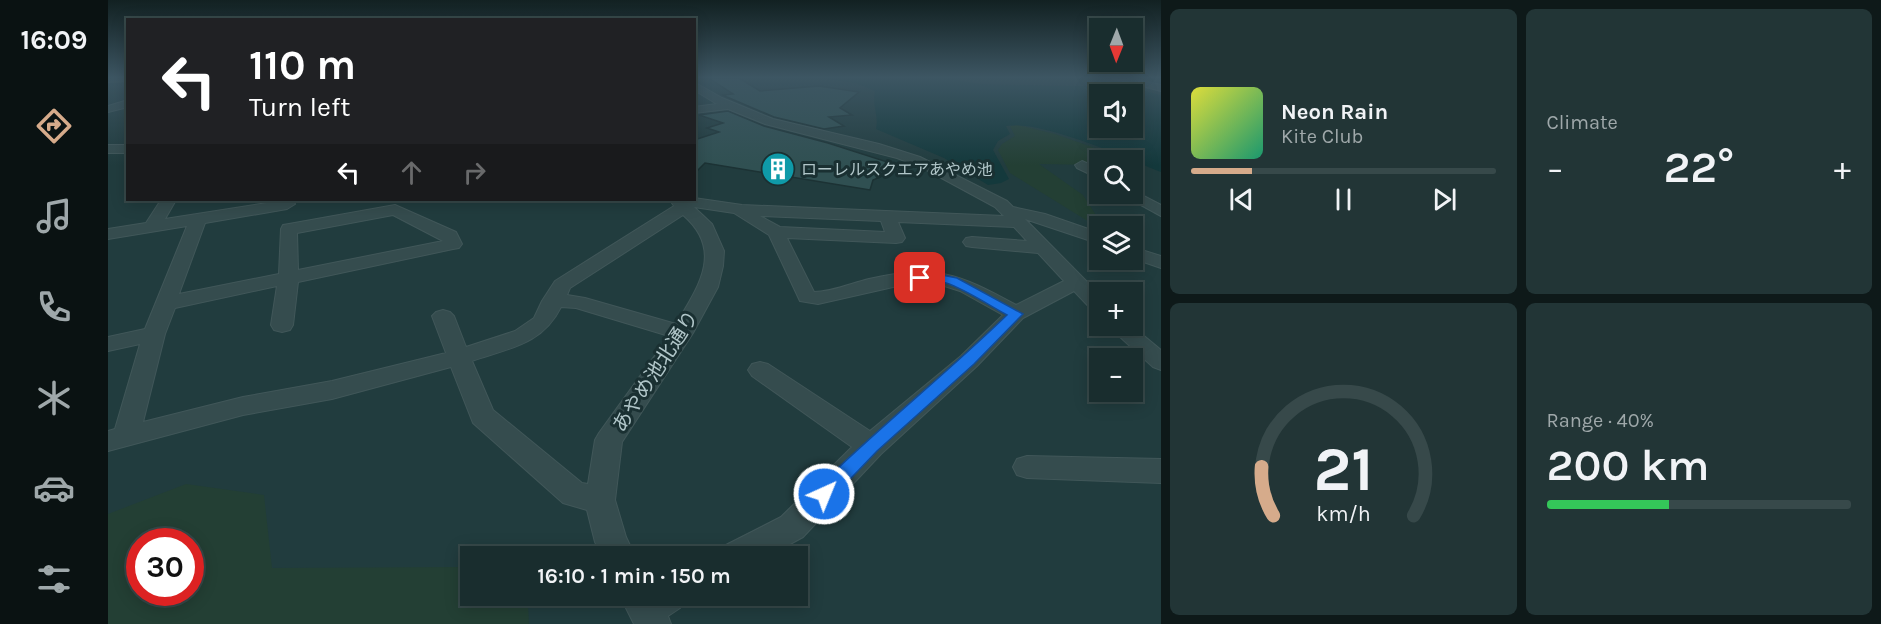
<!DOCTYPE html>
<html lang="en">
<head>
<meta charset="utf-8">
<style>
  :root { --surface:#192d2e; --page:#223536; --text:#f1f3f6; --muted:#9fa8aa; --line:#37494a; --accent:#d6ab8b }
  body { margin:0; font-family:Karla,"Noto Sans JP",sans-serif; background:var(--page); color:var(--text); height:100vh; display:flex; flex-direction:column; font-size:22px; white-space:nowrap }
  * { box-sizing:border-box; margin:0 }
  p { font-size:20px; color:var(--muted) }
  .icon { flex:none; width:33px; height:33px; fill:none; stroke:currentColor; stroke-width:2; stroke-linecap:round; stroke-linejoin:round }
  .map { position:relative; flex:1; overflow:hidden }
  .drawer { display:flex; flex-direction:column; gap:9px; padding:9px; background:#0e1919; width:720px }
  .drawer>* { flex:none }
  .guide { position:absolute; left:18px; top:18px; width:570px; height:183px; border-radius:0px; box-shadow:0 3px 15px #0003,0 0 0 2px var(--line); background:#202124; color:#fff; overflow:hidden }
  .needle { width:39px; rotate:181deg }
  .buttons { position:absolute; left:981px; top:18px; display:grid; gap:12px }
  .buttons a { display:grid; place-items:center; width:54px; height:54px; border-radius:0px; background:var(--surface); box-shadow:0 3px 15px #0003,0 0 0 2px var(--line); font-size:30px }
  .speed { position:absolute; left:18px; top:528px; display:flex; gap:12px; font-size:30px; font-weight:700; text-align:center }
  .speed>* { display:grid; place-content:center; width:78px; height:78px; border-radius:50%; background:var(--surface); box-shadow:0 3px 15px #0003,0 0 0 2px var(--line); line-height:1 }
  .speed .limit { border:9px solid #d22; background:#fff; color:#111 }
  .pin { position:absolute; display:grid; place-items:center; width:51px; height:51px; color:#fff; margin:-26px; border-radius:12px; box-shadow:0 3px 9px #0006 }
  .me { position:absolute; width:66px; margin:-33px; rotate:44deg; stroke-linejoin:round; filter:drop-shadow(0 0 4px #0008) }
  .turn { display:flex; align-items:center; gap:21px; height:126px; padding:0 24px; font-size:27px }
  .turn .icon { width:78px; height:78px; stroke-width:2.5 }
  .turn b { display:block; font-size:42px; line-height:51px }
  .lanes { display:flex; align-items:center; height:57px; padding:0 24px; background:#0003; justify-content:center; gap:30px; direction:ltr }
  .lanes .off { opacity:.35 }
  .big { font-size:45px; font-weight:600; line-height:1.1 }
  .drawer .card { flex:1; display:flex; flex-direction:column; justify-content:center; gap:9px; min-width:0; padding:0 21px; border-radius:9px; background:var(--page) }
  .drawer .dial { align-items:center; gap:0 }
  .dial svg { height:156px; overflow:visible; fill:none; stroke:var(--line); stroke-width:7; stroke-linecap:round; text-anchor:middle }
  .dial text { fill:var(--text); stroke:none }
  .song { display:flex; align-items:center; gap:18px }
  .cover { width:72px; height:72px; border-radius:9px; background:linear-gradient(135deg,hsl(60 70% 55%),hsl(160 70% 35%)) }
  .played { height:6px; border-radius:3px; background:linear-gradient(90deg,var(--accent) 20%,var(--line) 20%) }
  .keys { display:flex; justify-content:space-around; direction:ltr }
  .heat { display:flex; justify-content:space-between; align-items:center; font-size:33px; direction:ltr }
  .charge { height:9px; border-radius:4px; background:linear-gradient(90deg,#34c759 40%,var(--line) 0) }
  .drawer .tiles { flex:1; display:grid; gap:9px; grid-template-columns:repeat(2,1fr) }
  .trip { position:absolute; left:352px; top:546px; width:348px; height:60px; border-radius:0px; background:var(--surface); box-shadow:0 3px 15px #0003,0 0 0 2px var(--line); font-weight:600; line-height:60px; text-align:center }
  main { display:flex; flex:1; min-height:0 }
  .tab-bar { display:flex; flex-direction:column; width:108px; justify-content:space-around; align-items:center; background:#0a1212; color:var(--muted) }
  .tab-bar .icon { width:42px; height:42px }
  .tab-bar .on { color:var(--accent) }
  .tab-bar b { font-size:27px; color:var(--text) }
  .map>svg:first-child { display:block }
</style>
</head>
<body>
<main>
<nav class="tab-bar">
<b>16:09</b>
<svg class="icon on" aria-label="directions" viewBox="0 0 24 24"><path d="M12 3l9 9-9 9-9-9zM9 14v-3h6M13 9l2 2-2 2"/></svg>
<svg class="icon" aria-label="music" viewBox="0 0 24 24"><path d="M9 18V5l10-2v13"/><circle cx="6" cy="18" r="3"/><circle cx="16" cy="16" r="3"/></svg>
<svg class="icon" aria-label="phone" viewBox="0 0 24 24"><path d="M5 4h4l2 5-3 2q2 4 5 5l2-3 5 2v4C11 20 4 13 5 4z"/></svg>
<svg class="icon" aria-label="climate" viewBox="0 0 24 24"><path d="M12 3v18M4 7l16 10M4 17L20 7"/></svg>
<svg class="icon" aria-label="car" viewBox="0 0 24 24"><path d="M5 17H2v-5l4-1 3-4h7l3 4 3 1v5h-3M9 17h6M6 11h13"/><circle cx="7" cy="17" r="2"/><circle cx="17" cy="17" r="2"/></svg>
<svg class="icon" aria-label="filters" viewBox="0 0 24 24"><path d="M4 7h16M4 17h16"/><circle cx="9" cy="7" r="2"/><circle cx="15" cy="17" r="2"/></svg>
</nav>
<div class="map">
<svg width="1053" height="624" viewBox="0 0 1053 624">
  <rect width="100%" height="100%" fill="#213c3e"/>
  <g fill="#233f34" fill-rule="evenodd">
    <path d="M910 125 947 134 1021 160H992L991 165 931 164 975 195 995 226 991 228 902 173 890 150 894 144 907 136 902 126Z"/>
    <path d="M78 484 156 495 164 568 351 567 363 573V596H403L420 605 421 624H0V514ZM32 542H82V592H32Z"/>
  </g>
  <path fill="#14393c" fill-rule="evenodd" d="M713 78H835L873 84 1020 87 1053 95V172C1018 158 932 119 898 126L902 134 890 141 885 150 901 179 893 183 880 185 836 158 768 129C771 115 764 107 767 91L747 83ZM1024 94V128H992V94Z"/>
  <g fill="#305052" stroke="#1c3234" stroke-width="1.5">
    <path d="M601 78H631L652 91 711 86 751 92 732 108 744 115 721 117 736 126 716 129 666 117 619 97 615 95 625 94Z"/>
    <path d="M620 111 656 126 720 143 795 167 765 180 762 190 597 163 586 174V140L611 132 599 128 615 123 591 115Z"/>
  </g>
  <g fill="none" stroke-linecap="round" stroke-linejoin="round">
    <defs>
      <g id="minor">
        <path d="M0 78H20V81L0 82Z"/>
        <path d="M1004 78H1022L1053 85V91Z"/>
        <path d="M586 82 614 98 665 119 771 144 812 157 899 201 905 207 937 214 992 233V244L917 219 992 295V313L985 311 966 291 915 318 869 366 773 454 695 537 660 556H613L618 545 673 517 744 447 644 376 640 370 644 364 652 362 660 364 762 431 853 356 895 315 852 291 827 283 794 285 710 304 692 301 661 235 626 213 586 207 604 224 616 251 615 266 610 287 585 333 514 442 507 500 518 537 527 556H494L487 542 479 510 455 503 365 423 343 367 224 399 135 415 0 451V431L7 429 32 344 0 351V337L37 329 79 226 0 239V229L38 223 53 200H68L57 219 178 200 185 201 187 204 179 209 97 223 71 294 171 274 173 229 175 225 181 224 287 205 348 232 354 244 351 248 345 249 190 282 185 325 182 330 174 332 166 330 163 325 169 286 67 308 57 334 35 422 135 397 224 381 338 353 324 316 328 312 335 310 342 312 346 316 358 347 407 331 426 318 434 301 447 281 566 206 562 200 586 198 634 205 896 216 887 207 815 168 789 158 657 124 620 109 586 113V107L609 104 586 90ZM285 215 335 241 190 270 189 233ZM575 215C616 250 591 286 568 324L477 298 459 295 462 288ZM652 216 773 221 777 232 672 227ZM790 222 906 227 919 241 864 237 858 238 855 242 858 246 864 247 930 253 956 281 908 305C850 273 827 264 761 279 744 283 724 292 706 292L679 238 788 243 794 242 797 238ZM453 307 468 308 561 336 491 433 487 440 480 484 474 483 385 410 364 361C401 348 434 345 453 307Z"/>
        <path d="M20 100V107L0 112V106Z"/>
        <rect x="0" y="145" width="20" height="8"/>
        <path d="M974 161 992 169V179L969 168 967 165Z"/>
        <path d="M1024 190 1053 205V216L1013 194H1024Z"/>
        <path d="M1024 247 1053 256V268L1024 258Z"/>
        <path d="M1000 326H1024L1053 350V370L1045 367Z"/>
        <path d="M919 456 1053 459V483L919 478 909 475 905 467 909 459Z"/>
        <path d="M512 596H578L572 608 560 616 563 624H526Z"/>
      </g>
    </defs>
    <use href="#minor" stroke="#415759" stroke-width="2"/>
    <use href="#minor" fill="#354c4e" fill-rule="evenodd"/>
  </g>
  <linearGradient id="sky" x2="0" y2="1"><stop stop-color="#122122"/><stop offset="0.47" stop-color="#3d5663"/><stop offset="1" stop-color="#3d5663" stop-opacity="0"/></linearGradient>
  <rect width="1053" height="165" fill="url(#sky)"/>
  <path fill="#1a73e8" stroke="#114b97" stroke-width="1.5" d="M829 274 849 278 915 314 866 364 769 451 722 500 716 502 709 500 706 494 709 488C770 428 837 375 899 315 880 305 859 290 838 283 828 280 814 285 806 278L812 274Z"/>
  <defs>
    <symbol id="building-disc" viewBox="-11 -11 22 22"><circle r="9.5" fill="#0f9aa8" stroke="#1a3032"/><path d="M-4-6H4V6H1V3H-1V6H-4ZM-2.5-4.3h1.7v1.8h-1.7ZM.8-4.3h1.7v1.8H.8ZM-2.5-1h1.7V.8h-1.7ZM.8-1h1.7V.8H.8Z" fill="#fff"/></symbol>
  </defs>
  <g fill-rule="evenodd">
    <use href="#building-disc" x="651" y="150" width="38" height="38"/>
  </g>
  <g text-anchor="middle" stroke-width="6" stroke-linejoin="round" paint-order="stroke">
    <g font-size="16" fill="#b1c6c9" stroke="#1a3032" text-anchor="start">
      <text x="693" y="175">ローレルスクエアあやめ池</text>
    </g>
    <g font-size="20" fill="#b1c6c9" stroke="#1a3032">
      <text transform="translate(547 371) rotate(-57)" y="7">あやめ池北通り</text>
    </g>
  </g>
</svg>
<div class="buttons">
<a><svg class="needle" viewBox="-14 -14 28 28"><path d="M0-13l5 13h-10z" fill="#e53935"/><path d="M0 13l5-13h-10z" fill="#9fa8aa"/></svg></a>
<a><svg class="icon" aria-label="sound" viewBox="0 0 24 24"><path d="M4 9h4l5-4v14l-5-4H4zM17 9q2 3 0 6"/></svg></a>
<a><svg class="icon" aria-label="search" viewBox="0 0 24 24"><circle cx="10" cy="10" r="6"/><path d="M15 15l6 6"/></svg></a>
<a><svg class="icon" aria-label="layers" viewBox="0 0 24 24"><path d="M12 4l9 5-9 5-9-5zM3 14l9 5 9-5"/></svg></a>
<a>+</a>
<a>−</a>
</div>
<div class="speed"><div class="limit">30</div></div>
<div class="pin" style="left:812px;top:278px;background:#d93025"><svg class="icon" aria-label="arrive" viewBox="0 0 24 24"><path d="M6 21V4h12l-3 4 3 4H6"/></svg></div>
<svg class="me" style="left:716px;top:494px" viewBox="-20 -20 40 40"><circle r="17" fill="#1a73e8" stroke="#fff" stroke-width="3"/><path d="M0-11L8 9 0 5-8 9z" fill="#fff"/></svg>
<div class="trip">16:10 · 1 min · 150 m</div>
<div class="guide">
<div class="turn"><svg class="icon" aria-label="left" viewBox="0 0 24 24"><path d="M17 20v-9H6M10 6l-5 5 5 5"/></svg><div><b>110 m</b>Turn left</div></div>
<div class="lanes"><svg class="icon" aria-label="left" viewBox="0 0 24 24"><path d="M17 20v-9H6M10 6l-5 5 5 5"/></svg><svg class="icon off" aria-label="ahead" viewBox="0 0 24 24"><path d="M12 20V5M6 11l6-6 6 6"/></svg><svg class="icon off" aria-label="right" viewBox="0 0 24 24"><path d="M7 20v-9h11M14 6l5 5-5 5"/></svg></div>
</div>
</div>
<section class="drawer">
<div class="tiles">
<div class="card">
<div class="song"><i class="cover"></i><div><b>Neon Rain</b><p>Kite Club</p></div></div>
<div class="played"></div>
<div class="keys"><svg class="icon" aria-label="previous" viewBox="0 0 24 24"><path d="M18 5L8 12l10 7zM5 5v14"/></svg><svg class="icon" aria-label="pause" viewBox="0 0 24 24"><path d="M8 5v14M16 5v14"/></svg><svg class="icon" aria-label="next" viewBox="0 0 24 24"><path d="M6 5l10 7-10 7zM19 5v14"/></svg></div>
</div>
<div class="card"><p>Climate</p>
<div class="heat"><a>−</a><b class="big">22°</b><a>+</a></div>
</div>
<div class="card dial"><svg viewBox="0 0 100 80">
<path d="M14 69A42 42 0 1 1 86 69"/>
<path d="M14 69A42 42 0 0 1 8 44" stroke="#d6ab8b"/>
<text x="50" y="56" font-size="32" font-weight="700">21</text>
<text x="50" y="72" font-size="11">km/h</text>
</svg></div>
<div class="card"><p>Range · 40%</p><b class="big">200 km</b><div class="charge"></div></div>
</div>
</section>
</main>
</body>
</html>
